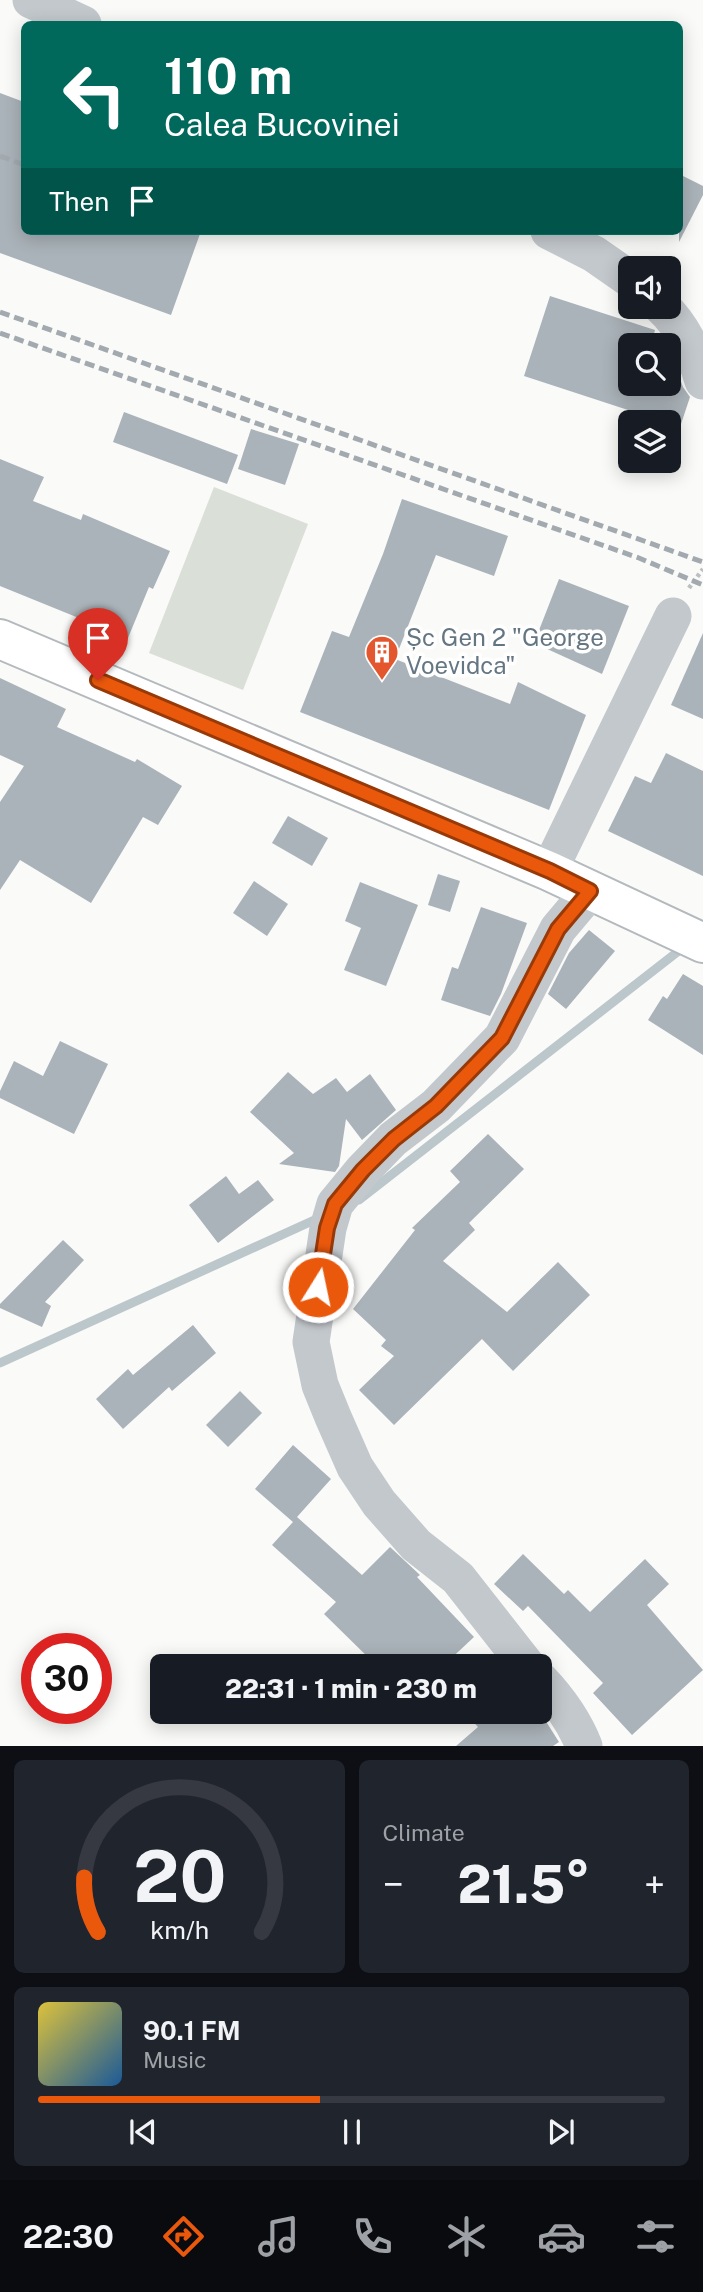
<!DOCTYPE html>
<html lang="en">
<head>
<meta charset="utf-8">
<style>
  :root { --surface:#171b24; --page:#20242c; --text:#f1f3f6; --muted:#9ea1a6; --line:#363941; --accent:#ea580c }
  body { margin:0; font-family:"Public Sans",sans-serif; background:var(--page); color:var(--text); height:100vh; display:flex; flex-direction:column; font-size:26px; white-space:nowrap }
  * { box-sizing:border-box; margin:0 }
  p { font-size:23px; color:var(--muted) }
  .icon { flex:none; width:38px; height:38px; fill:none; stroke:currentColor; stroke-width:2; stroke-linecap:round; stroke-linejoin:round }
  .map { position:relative; height:1746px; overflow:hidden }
  .side { display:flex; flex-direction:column; gap:14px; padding:14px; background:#0d0f14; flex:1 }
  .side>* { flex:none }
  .top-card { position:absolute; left:21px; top:21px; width:662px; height:214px; border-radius:10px; box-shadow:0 4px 18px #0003; background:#00695c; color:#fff; overflow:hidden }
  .fabs { position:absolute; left:618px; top:256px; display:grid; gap:14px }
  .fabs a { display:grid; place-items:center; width:63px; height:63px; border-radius:10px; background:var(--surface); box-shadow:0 4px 18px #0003; font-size:35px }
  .speed { position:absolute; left:21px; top:1633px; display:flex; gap:14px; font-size:35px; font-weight:700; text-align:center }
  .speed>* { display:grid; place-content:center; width:91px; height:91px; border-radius:50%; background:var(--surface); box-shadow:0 4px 18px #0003; line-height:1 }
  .speed .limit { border:10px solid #d22; background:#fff; color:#111 }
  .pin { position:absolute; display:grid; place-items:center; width:60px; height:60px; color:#fff; margin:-72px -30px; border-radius:50% 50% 50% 0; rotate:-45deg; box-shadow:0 0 7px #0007 }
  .pin .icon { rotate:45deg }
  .me { position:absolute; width:77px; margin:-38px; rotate:10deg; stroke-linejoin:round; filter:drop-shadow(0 0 5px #0008) }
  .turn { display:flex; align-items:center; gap:24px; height:147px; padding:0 28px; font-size:32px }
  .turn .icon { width:91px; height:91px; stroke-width:2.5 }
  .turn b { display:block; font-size:49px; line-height:60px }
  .then { display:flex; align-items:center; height:66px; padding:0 28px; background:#0003; gap:14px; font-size:26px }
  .big { font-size:52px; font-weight:800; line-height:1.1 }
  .side .tile { flex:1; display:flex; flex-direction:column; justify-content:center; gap:10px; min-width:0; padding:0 24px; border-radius:10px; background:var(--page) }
  .side .dial { align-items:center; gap:0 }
  .dial svg { height:182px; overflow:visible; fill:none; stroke:var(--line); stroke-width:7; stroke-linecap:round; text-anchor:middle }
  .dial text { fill:var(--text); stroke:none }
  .song { display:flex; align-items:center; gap:21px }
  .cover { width:84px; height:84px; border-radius:10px; background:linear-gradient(135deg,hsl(50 70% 55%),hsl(210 70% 35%)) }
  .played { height:7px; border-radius:4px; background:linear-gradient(90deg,var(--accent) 45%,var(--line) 45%) }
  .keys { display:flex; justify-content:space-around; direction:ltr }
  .heat { display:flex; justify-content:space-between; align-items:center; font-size:38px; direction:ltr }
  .side .tiles { flex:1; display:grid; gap:14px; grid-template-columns:1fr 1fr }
  .tile:last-child { grid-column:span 2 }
  .trip { position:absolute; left:150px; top:1654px; width:402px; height:70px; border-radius:10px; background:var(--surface); box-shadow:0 4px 18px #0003; font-weight:800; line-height:70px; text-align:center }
  .tab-bar { display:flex; height:112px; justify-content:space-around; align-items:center; background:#090b0e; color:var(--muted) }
  .tab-bar .icon { width:49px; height:49px }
  .tab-bar .on { color:var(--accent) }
  .tab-bar b { font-size:32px; color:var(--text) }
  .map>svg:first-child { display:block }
</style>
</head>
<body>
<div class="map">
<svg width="703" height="1746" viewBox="0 0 703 1746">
  <rect width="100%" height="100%" fill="#fafaf8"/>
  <path fill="#dadfd7" d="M214 487 308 524 243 690 149 653Z"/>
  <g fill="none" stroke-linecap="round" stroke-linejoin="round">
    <g stroke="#bbc7cb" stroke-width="9">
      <path d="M359 1200 685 946"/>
      <path d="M0 1363 321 1217"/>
    </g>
  </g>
  <g fill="#aab3b9">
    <path d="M0 93 24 102V231H201L171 315 0 253Z"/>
    <path d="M679 174 703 186V195L679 242Z"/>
    <path d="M550 296 655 330 651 345H630V383H668V358L673 360 683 387 690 397 680 427 524 376Z"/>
    <path d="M124 412 238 455 227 484 113 442Z"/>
    <path d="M251 429 299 444 285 485 238 469Z"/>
    <path d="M0 459 44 477 33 501 81 520 83 514 170 551 153 589 149 587 128 638 0 586Z"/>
    <path d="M402 499 508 536 494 576 436 555 395 659 510 704 518 682 586 715 549 810 300 712 332 631 349 637 383 554Z"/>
    <path d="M559 579 629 606 602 674 534 643Z"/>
    <path d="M703 633V719L671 705Z"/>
    <path d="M0 678 66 709 57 727 135 762 137 759 182 786 158 825 143 817 91 903 20 860 0 890V802L24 766 0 755Z"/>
    <path d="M666 753 703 771V876L608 831 635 776 651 783Z"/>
    <path d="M288 816 328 838 312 866 272 843Z"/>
    <path d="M438 874 460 881 450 912 428 905Z"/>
    <path d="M254 881 288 904 267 936 233 913Z"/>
    <path d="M360 882 418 905 386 986 344 970 361 928 345 921Z"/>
    <path d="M481 907 527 923 501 994 490 1016 441 1000 452 967 458 969Z"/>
    <path d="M589 930 615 951 566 1009 548 994 569 953Z"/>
    <path d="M683 974 703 986V1055L648 1020 663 996 667 999Z"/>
    <path d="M60 1041 108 1064 74 1134 0 1098V1091L14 1061 43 1076Z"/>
    <path d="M288 1072 313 1094 336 1078 347 1092 370 1074 396 1110 362 1140 346 1119 339 1166 335 1172 279 1164 294 1153 250 1112Z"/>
    <path d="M488 1134 524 1169 469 1223 475 1230 443 1261 507 1312 558 1262 590 1295 513 1371 482 1339 394 1425 359 1390 394 1356 381 1346 386 1340 353 1309 415 1230 412 1228 460 1182 450 1171Z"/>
    <path d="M226 1176 239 1194 258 1180 274 1200 218 1243 189 1205Z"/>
    <path d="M63 1240 84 1260 45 1302 51 1306 42 1327 0 1308V1304Z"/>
    <path d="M193 1325 216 1353 172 1391 169 1387 123 1429 96 1399 128 1369 133 1375Z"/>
    <path d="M240 1391 262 1413 228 1447 206 1425Z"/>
    <path d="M293 1445 331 1479 297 1517 362 1575 390 1547 420 1575 417 1577 474 1637 443 1666H377L324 1614 336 1602 272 1545 293 1522 255 1489Z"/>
    <path d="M523 1554 564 1594 568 1590 590 1612 645 1559 669 1584 647 1605 703 1670 632 1735 593 1693 603 1683 528 1606 523 1611 494 1584Z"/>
    <path d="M464 1712H540L559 1742 553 1746H456L478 1727Z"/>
  </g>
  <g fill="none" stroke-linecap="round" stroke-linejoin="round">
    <defs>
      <path id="highway" d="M0 639 549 871 703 943"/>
    </defs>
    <use href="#highway" stroke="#b4b9bd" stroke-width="42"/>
    <path stroke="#bbbfc2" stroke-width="4.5" stroke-dasharray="3.5 3.5" stroke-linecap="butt" d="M689 588 703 569"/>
    <g stroke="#c3c8cc" stroke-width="37">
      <path d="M31 0 83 24"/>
      <path d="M549 231 594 254 630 279"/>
      <path d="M661 306C683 326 695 353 703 381"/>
      <path d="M549 871 673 616"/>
      <path d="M527 1666 458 1578 416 1545 379 1503 355 1467 333 1417 320 1385 311 1342 328 1228 335 1204 363 1170 393 1139 436 1106 502 1038 558 929 590 891"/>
      <path d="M541 1681C559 1700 574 1721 584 1746"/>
    </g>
    <use href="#highway" stroke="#fff" stroke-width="38"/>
    <g stroke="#a2aab0" stroke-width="5" stroke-dasharray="10 5" stroke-linecap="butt">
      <path d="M0 156 24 165"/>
      <path d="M0 312 703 562"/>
      <path d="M0 333 639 558 703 585"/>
    </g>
  </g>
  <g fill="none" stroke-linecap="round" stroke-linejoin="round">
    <defs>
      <path id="route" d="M98 680 550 871 590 891 558 929 502 1038 436 1106 394 1139 363 1170 335 1204 327 1228 318 1287"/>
    </defs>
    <use href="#route" stroke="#983908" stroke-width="18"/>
    <use href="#route" stroke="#ea580c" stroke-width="12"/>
  </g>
  <defs>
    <symbol id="building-pin" viewBox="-11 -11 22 30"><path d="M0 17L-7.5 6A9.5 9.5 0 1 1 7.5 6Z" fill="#e4572e" stroke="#fff"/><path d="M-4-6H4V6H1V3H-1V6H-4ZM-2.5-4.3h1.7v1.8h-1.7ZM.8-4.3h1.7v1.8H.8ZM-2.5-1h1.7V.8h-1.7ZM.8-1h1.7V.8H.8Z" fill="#fff"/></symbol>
  </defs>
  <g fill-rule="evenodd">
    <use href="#building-pin" x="363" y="633" width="38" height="52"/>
  </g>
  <g text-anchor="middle" stroke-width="7" stroke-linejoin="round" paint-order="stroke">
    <g font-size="24" fill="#657683" stroke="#fff" text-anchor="start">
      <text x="406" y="646">Șc Gen 2 "George<tspan x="406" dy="28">Voevidca"</tspan></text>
    </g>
  </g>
</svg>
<div class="fabs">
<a><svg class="icon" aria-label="sound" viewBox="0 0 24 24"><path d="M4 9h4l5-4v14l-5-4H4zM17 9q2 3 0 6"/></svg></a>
<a><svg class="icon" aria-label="search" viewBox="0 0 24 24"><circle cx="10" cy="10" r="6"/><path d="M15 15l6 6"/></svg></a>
<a><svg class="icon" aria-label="layers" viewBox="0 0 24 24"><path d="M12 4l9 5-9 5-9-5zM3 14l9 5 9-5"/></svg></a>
</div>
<div class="speed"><div class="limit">30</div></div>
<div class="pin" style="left:98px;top:680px;background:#d93025"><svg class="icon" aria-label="arrive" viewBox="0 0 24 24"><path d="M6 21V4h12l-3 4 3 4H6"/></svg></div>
<svg class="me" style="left:318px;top:1287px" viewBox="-20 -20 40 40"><circle r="17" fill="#ea580c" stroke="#fff" stroke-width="3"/><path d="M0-11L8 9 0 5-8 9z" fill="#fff"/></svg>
<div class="trip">22:31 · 1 min · 230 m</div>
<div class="top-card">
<div class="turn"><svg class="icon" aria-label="left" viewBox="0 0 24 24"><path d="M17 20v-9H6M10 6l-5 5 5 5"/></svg><div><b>110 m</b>Calea Bucovinei</div></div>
<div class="then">Then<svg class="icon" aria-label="arrive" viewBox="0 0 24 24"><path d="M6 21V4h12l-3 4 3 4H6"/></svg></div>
</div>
</div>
<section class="side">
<div class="tiles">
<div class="tile dial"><svg viewBox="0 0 100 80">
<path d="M14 69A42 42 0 1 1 86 69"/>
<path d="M14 69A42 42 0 0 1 8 45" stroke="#ea580c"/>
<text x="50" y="56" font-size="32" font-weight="700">20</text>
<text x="50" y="72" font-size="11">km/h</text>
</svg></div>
<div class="tile"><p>Climate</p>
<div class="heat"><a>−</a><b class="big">21.5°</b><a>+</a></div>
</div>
<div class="tile">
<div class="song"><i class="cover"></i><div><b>90.1 FM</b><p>Music</p></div></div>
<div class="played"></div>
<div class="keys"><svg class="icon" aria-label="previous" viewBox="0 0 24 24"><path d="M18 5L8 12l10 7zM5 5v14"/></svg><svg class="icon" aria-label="pause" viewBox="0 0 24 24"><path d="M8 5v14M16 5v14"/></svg><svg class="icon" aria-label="next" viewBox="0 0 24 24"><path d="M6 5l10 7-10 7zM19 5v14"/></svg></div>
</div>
</div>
</section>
<nav class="tab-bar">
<b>22:30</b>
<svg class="icon on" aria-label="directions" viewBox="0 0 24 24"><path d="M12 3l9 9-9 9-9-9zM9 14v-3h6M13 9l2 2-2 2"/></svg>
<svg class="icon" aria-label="music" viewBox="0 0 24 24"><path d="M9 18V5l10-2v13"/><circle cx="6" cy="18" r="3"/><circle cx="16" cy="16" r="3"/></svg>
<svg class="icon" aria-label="phone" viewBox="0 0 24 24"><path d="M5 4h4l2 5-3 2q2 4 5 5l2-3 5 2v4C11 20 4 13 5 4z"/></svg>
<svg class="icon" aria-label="climate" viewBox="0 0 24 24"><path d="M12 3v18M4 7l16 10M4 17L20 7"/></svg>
<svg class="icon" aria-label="car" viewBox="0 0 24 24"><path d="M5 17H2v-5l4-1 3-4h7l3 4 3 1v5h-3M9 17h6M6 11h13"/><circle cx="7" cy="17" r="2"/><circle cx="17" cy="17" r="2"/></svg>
<svg class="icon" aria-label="filters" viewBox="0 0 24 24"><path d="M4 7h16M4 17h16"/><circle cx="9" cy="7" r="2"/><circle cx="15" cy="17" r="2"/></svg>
</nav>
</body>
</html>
